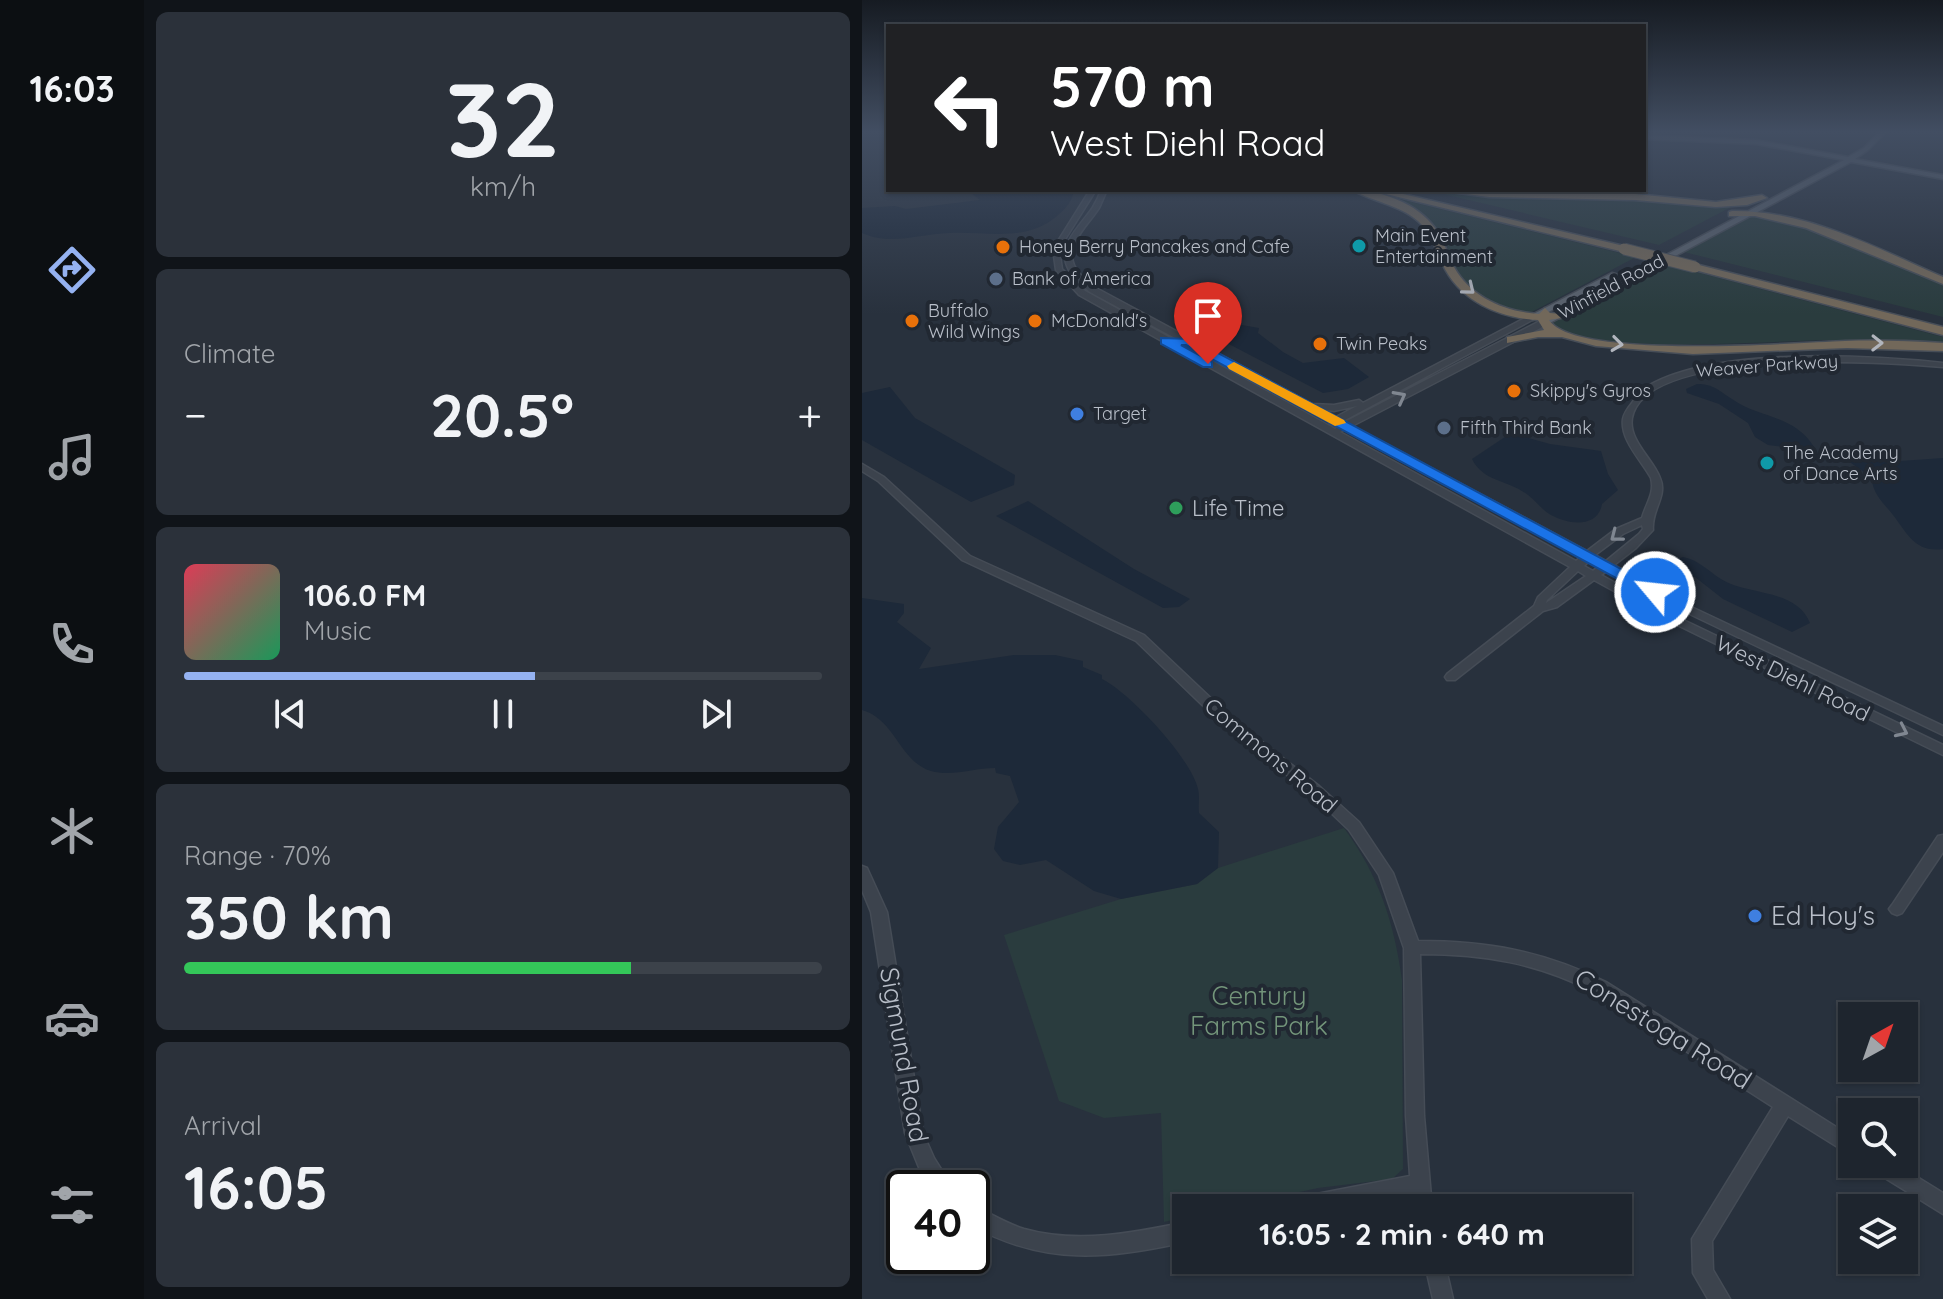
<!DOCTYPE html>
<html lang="en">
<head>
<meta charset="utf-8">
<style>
  :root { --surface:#1e252e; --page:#2b313a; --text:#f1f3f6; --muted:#a1a5aa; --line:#3c424a; --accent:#95b2f1 }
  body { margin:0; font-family:Quicksand,sans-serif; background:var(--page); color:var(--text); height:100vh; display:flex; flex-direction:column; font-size:30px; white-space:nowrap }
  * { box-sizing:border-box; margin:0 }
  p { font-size:26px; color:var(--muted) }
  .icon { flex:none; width:44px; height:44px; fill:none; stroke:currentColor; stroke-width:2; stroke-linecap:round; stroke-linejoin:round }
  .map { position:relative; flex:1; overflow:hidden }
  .details { display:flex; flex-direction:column; gap:12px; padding:12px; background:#101419; width:718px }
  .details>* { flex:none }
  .banner { position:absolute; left:24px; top:24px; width:760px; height:168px; border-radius:0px; box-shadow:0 2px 6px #0004,0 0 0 2px var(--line); background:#202124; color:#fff; overflow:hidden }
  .needle { width:52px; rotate:40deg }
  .buttons { position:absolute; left:976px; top:1002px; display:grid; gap:16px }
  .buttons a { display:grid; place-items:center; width:80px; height:80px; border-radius:0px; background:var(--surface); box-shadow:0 2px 6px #0004,0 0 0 2px var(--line); font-size:40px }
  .speed { position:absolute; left:24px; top:1170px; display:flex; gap:16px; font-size:40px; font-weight:700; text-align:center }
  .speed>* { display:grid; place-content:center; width:104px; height:104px; border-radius:50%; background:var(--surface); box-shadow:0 2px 6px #0004,0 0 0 2px var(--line); line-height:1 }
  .speed .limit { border:4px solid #111; border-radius:12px; background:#fff; color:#111 }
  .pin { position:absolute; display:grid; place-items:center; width:68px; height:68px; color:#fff; margin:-82px -34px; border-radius:50% 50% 50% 0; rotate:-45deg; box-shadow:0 0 8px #0007 }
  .pin .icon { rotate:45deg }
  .me { position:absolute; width:88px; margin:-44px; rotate:298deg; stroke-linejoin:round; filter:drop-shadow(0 0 6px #0008) }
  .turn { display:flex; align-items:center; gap:28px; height:168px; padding:0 32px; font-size:36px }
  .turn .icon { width:104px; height:104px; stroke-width:2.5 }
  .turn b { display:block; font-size:56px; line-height:68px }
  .big { font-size:60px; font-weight:700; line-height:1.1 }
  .details .widget { flex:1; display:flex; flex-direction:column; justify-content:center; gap:12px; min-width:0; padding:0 28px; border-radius:12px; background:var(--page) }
  .details .dial { align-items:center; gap:0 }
  .dial b { font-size:104px; line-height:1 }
  .song { display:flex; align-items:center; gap:24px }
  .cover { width:96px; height:96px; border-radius:12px; background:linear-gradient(135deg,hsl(350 70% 55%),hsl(150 70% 35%)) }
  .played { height:8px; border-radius:4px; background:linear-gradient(90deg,var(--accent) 55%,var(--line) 55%) }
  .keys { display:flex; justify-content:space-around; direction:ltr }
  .heat { display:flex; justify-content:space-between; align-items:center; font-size:44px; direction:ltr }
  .charge { height:12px; border-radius:6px; background:linear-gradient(90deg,#34c759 70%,var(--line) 0) }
  .trip { position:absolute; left:310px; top:1194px; width:460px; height:80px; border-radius:0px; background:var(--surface); box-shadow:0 2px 6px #0004,0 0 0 2px var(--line); font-weight:700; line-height:80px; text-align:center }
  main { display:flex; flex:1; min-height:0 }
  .dock { display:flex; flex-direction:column; width:144px; justify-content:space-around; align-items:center; background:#0c0f12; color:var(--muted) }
  .dock .icon { width:56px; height:56px }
  .dock .selected { color:var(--accent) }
  .dock b { font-size:36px; color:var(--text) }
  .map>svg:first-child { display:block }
</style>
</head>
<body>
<main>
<nav class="dock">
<b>16:03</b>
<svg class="icon selected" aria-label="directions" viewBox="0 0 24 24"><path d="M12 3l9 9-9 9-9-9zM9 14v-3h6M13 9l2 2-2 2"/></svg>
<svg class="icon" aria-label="music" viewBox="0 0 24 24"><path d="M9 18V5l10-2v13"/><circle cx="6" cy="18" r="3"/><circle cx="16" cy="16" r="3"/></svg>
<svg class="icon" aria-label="phone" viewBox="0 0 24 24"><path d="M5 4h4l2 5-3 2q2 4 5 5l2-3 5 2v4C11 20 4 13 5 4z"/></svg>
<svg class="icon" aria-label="climate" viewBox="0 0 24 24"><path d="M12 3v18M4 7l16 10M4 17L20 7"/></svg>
<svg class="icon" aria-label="car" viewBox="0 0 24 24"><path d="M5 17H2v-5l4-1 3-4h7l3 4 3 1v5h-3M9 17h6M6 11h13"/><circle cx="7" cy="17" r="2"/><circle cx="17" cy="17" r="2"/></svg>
<svg class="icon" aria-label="filters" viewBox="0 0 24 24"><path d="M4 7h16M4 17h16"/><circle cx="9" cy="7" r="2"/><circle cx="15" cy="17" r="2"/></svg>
</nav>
<section class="details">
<div class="widget dial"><b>32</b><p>km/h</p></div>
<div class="widget"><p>Climate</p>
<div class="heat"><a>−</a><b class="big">20.5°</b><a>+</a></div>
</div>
<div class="widget">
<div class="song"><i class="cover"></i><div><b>106.0 FM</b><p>Music</p></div></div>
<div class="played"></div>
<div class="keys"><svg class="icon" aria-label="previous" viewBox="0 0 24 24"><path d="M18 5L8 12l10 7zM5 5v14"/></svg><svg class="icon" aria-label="pause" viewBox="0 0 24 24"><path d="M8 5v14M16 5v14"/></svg><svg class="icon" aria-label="next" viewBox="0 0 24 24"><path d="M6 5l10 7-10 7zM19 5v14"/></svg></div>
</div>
<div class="widget"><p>Range · 70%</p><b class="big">350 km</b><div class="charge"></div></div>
<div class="widget"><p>Arrival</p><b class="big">16:05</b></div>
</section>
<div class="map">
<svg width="1081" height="1299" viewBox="0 0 1081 1299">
  <rect width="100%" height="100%" fill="#28313d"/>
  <g fill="#2a3c3e">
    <path d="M564 190 654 198 828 202 869 207 797 245Z"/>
    <path d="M509 192 774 257 664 315C639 311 604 291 593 267 587 254 584 239 575 228 558 208 532 202 509 192Z"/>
    <path d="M889 216 956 232 1081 284V317L822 252Z"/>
    <path d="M800 263 1081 337V344C1042 341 1004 340 965 340 904 341 734 356 687 324Z"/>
    <path d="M482 828C517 876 532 922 540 980L541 1169 530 1179 456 1188 364 1208H324V1217L302 1222 299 1113 242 1118 197 1101 142 935 259 899 335 884 356 868Z"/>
  </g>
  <g fill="#1d2939">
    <path d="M113 190H212C210 202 204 208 195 216 163 243 126 231 87 233 56 234 29 246 0 233V208L33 206 44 209 118 200 109 193Z"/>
    <path d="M317 318 356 326 380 325 397 328 396 333 421 352 441 363 482 358 507 377 486 389 461 393Z"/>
    <path d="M835 384C852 384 857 391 870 399 898 419 932 414 952 447L946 450 906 445 893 437 886 423 857 404 825 393 824 389Z"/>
    <path d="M28 387 53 418 153 475 152 485 109 502 0 440V393Z"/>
    <path d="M649 433 688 444 739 451 746 474 756 490 740 504C736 528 707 525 689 515 680 510 674 501 666 495 647 480 621 482 610 459Z"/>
    <path d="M983 454 1024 462 1081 458V549C1053 553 1045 533 1031 515 1020 501 1012 496 1009 477L979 456Z"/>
    <path d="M166 501 272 569 328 599 317 607 301 608 134 516Z"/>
    <path d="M821 557C837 560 846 571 859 579 886 596 934 588 948 623L930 632 861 599 833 577 816 572 806 562Z"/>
    <path d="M0 598 42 604V613L35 622 69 648 57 669 152 655H193L221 661V667L240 675V679C267 692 329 758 336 789 338 796 336 805 337 813L357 832 356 868 335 884 259 899 232 891 184 860 158 865 141 861 132 849 136 827 157 802 148 776 134 773 133 768C112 768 90 777 69 771 38 762 33 719 0 710Z"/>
  </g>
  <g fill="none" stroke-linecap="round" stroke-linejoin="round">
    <defs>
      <g id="minor">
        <path d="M228 190H234L197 249 200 269 223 291 473 429 477 426 468 424 467 421 228 292C219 284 207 275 204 263 198 242 221 223 231 207 234 202 237 196 239 190H245C242 196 240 202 237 208 227 224 203 244 212 265 216 275 226 282 234 288L450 404 472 405 497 400 501 403 665 317 672 319 481 421 483 422 678 321H684V325L490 426 725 551 754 529 780 518C784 503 793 494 789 478 780 461 758 440 761 419 762 413 766 408 770 403 773 398 776 393 781 389 847 346 1004 355 1081 363V367C1025 362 784 346 770 418 766 440 791 459 798 478 806 496 789 510 791 530L774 548 752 565 823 604 1081 726V735L815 608 745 571 739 575 809 614 1081 745V755L801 618 732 580 695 607 681 611 593 680H585L583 677 585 674 672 606 676 597 708 567 217 295 194 270 191 249ZM495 406 474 417 460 409 472 411ZM483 429 719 557 714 561 478 432ZM780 525 781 529 777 534 744 561 733 555 761 534ZM727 561 737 566 731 571 722 566ZM716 571 724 576 684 603 685 600Z"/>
        <path d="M0 464 22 477 108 556 282 635 373 721 457 786 497 822 531 873 556 941C625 941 682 951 744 982L990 1137V1156L926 1116 850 1241 851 1270 868 1299H846L831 1273 830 1239 911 1107 732 992C675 963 622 954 558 954L562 1116 570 1208H550L549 1195 483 1208H424L427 1201 434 1198 548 1176 544 1116 542 948 517 875 487 830 447 792 363 727 274 641 100 560 16 481 0 471Z"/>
        <path d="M1081 835V852L1040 913 1035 915 1030 913 1027 909 1030 905 1076 836Z"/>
        <path d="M0 866 5 868 25 912 61 1133 72 1158 91 1188H70L58 1170 43 1133 9 912 0 890Z"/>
        <path d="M1008 1164H1034L1081 1193V1214L1010 1170Z"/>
        <path d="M110 1205C128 1213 143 1223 162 1229 215 1244 271 1233 324 1222V1242C244 1259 185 1266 110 1226Z"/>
        <path d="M562 1260H582L591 1299H571Z"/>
      </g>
      <g id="major">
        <path d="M1017 132H1024L1006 150 993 159 1081 175V179L989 162 684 325 677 323 982 160 894 144 782 139V135L894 140 986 157 1002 148Z"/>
        <path d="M750 273 757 275 671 320 664 318Z"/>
      </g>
      <g id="highway">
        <path d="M490 190C518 190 555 203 573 228 582 240 585 254 592 267 609 298 644 312 677 314L683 308 688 313 699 314V318L687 320C713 360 932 343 983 341 1015 340 1048 341 1081 343V351L985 348 831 354 734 346 700 337H676L645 343V337L682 330 676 320C637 318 597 301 580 263 573 248 569 232 556 221 536 204 511 202 490 190Z"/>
        <path d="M524 190 762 246 767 249 762 252 524 194Z"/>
        <path d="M574 190 773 194 854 202 900 195 905 198 885 205 854 207 773 200 627 197Z"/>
        <path d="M870 211C944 210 1014 248 1081 277V284L944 228 893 216H867V212Z"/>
        <path d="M833 264 1081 327V335L829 269V265Z"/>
      </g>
    </defs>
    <use href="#minor" stroke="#454c56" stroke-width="3"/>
    <use href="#major" stroke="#454c56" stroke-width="3"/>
    <use href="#highway" stroke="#474e58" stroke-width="3"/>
    <use href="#minor" fill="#3c434d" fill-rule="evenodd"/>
    <use href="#major" fill="#5a626d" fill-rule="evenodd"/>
    <use href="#highway" fill="#72685a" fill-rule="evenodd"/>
    <defs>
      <path id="highway-bridge" d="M762 249 833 267"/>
    </defs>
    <use href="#highway-bridge" stroke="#474e58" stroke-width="13" stroke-linecap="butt"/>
    <use href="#highway-bridge" stroke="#72685a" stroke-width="11"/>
  </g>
  <defs><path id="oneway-chevron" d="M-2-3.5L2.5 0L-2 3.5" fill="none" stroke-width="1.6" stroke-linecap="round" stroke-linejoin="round" transform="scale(2)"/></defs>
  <g stroke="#b1b5bd">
    <use href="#oneway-chevron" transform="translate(607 289) rotate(39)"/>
    <use href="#oneway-chevron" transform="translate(1015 343) rotate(1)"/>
    <use href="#oneway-chevron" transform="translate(755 344) rotate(7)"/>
  </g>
  <g stroke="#808791">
    <use href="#oneway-chevron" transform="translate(538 397) rotate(-28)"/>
    <use href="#oneway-chevron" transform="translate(754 536) rotate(142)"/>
    <use href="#oneway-chevron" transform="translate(1040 731) rotate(25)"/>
  </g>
  <linearGradient id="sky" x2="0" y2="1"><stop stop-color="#161b22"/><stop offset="0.42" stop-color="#424e62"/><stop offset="1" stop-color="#424e62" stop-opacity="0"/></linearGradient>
  <rect width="1081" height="314" fill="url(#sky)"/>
  <path fill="#1a73e8" stroke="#114b97" stroke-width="2" d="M299 338 330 339 802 592 793 598 787 596 324 345H319L350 362V367H341L299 344Z"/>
  <path fill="#f59e0b" d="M372 362 482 420 484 423 473 426 367 369 365 366Z"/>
  <g fill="#0f9aa8" stroke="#212832" stroke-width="3">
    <circle cx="497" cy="246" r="8"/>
    <circle cx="905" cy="463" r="8"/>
  </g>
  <g fill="#e8710a" stroke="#212832" stroke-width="3">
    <circle cx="141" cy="247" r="8"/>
    <circle cx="50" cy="321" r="8"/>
    <circle cx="173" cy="321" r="8"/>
    <circle cx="458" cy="344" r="8"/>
    <circle cx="652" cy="391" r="8"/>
  </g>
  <g fill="#5c6f8a" stroke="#212832" stroke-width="3">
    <circle cx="134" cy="279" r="8"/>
    <circle cx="582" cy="428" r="8"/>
  </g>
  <g fill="#3f7fe0" stroke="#212832" stroke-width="3">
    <circle cx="215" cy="414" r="8"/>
    <circle cx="893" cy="916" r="8"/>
  </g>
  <circle fill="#2e9e5b" stroke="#212832" stroke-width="3" cx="314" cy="508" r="8"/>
  <g text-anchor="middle" stroke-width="8" stroke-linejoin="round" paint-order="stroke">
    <g font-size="18" fill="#b8bec8" stroke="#212832" text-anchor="start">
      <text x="513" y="242">Main Event<tspan x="513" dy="21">Entertainment</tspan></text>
      <text x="157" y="253">Honey Berry Pancakes and Cafe</text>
      <text x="150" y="285">Bank of America</text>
      <text x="66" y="317">Buffalo<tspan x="66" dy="21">Wild Wings</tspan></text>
      <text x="189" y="327">McDonald's</text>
      <text x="474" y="350">Twin Peaks</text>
      <text x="668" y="397">Skippy's Gyros</text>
      <text x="231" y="420">Target</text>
      <text x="598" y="434">Fifth Third Bank</text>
      <text x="921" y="459">The Academy<tspan x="921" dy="21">of Dance Arts</tspan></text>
    </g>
    <g font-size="18" fill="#b8bec8" stroke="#212832">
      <text transform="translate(749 287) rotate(-28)" y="6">Winfield Road</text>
      <text transform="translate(905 366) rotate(-4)" y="6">Weaver Parkway</text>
    </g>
    <g font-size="22" fill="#b8bec8" stroke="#212832" text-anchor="start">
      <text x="330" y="516">Life Time</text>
    </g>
    <g font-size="22" fill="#b8bec8" stroke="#212832">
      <text transform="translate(931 678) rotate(26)" y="8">West Diehl Road</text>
      <text transform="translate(409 755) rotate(40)" y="8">Commons Road</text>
    </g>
    <g font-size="26" fill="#b8bec8" stroke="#212832" text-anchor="start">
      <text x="909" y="925">Ed Hoy's</text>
    </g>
    <g font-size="26" fill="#73957a" stroke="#212832">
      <text x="397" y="1005">Century<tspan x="397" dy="30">Farms Park</tspan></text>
    </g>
    <g font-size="26" fill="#b8bec8" stroke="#212832">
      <text transform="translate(801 1029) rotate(32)" y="9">Conestoga Road</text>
      <text transform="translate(42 1055) rotate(80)" y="9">Sigmund Road</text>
    </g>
  </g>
</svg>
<div class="buttons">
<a><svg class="needle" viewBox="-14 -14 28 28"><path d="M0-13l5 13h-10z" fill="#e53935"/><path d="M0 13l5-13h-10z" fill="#a1a5aa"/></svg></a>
<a><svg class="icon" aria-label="search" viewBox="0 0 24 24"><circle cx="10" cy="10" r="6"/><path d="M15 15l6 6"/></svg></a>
<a><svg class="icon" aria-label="layers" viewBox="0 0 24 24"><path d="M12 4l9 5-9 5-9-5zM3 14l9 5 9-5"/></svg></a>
</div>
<div class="speed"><div class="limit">40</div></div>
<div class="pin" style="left:346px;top:364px;background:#d93025"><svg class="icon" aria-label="arrive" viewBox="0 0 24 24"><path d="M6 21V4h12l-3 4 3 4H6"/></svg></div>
<svg class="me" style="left:793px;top:592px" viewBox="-20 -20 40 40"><circle r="17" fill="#1a73e8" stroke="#fff" stroke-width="3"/><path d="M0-11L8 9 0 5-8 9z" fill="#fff"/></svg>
<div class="trip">16:05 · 2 min · 640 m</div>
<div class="banner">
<div class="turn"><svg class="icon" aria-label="left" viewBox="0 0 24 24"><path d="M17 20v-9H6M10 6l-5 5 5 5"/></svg><div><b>570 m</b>West Diehl Road</div></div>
</div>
</div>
</main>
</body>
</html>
